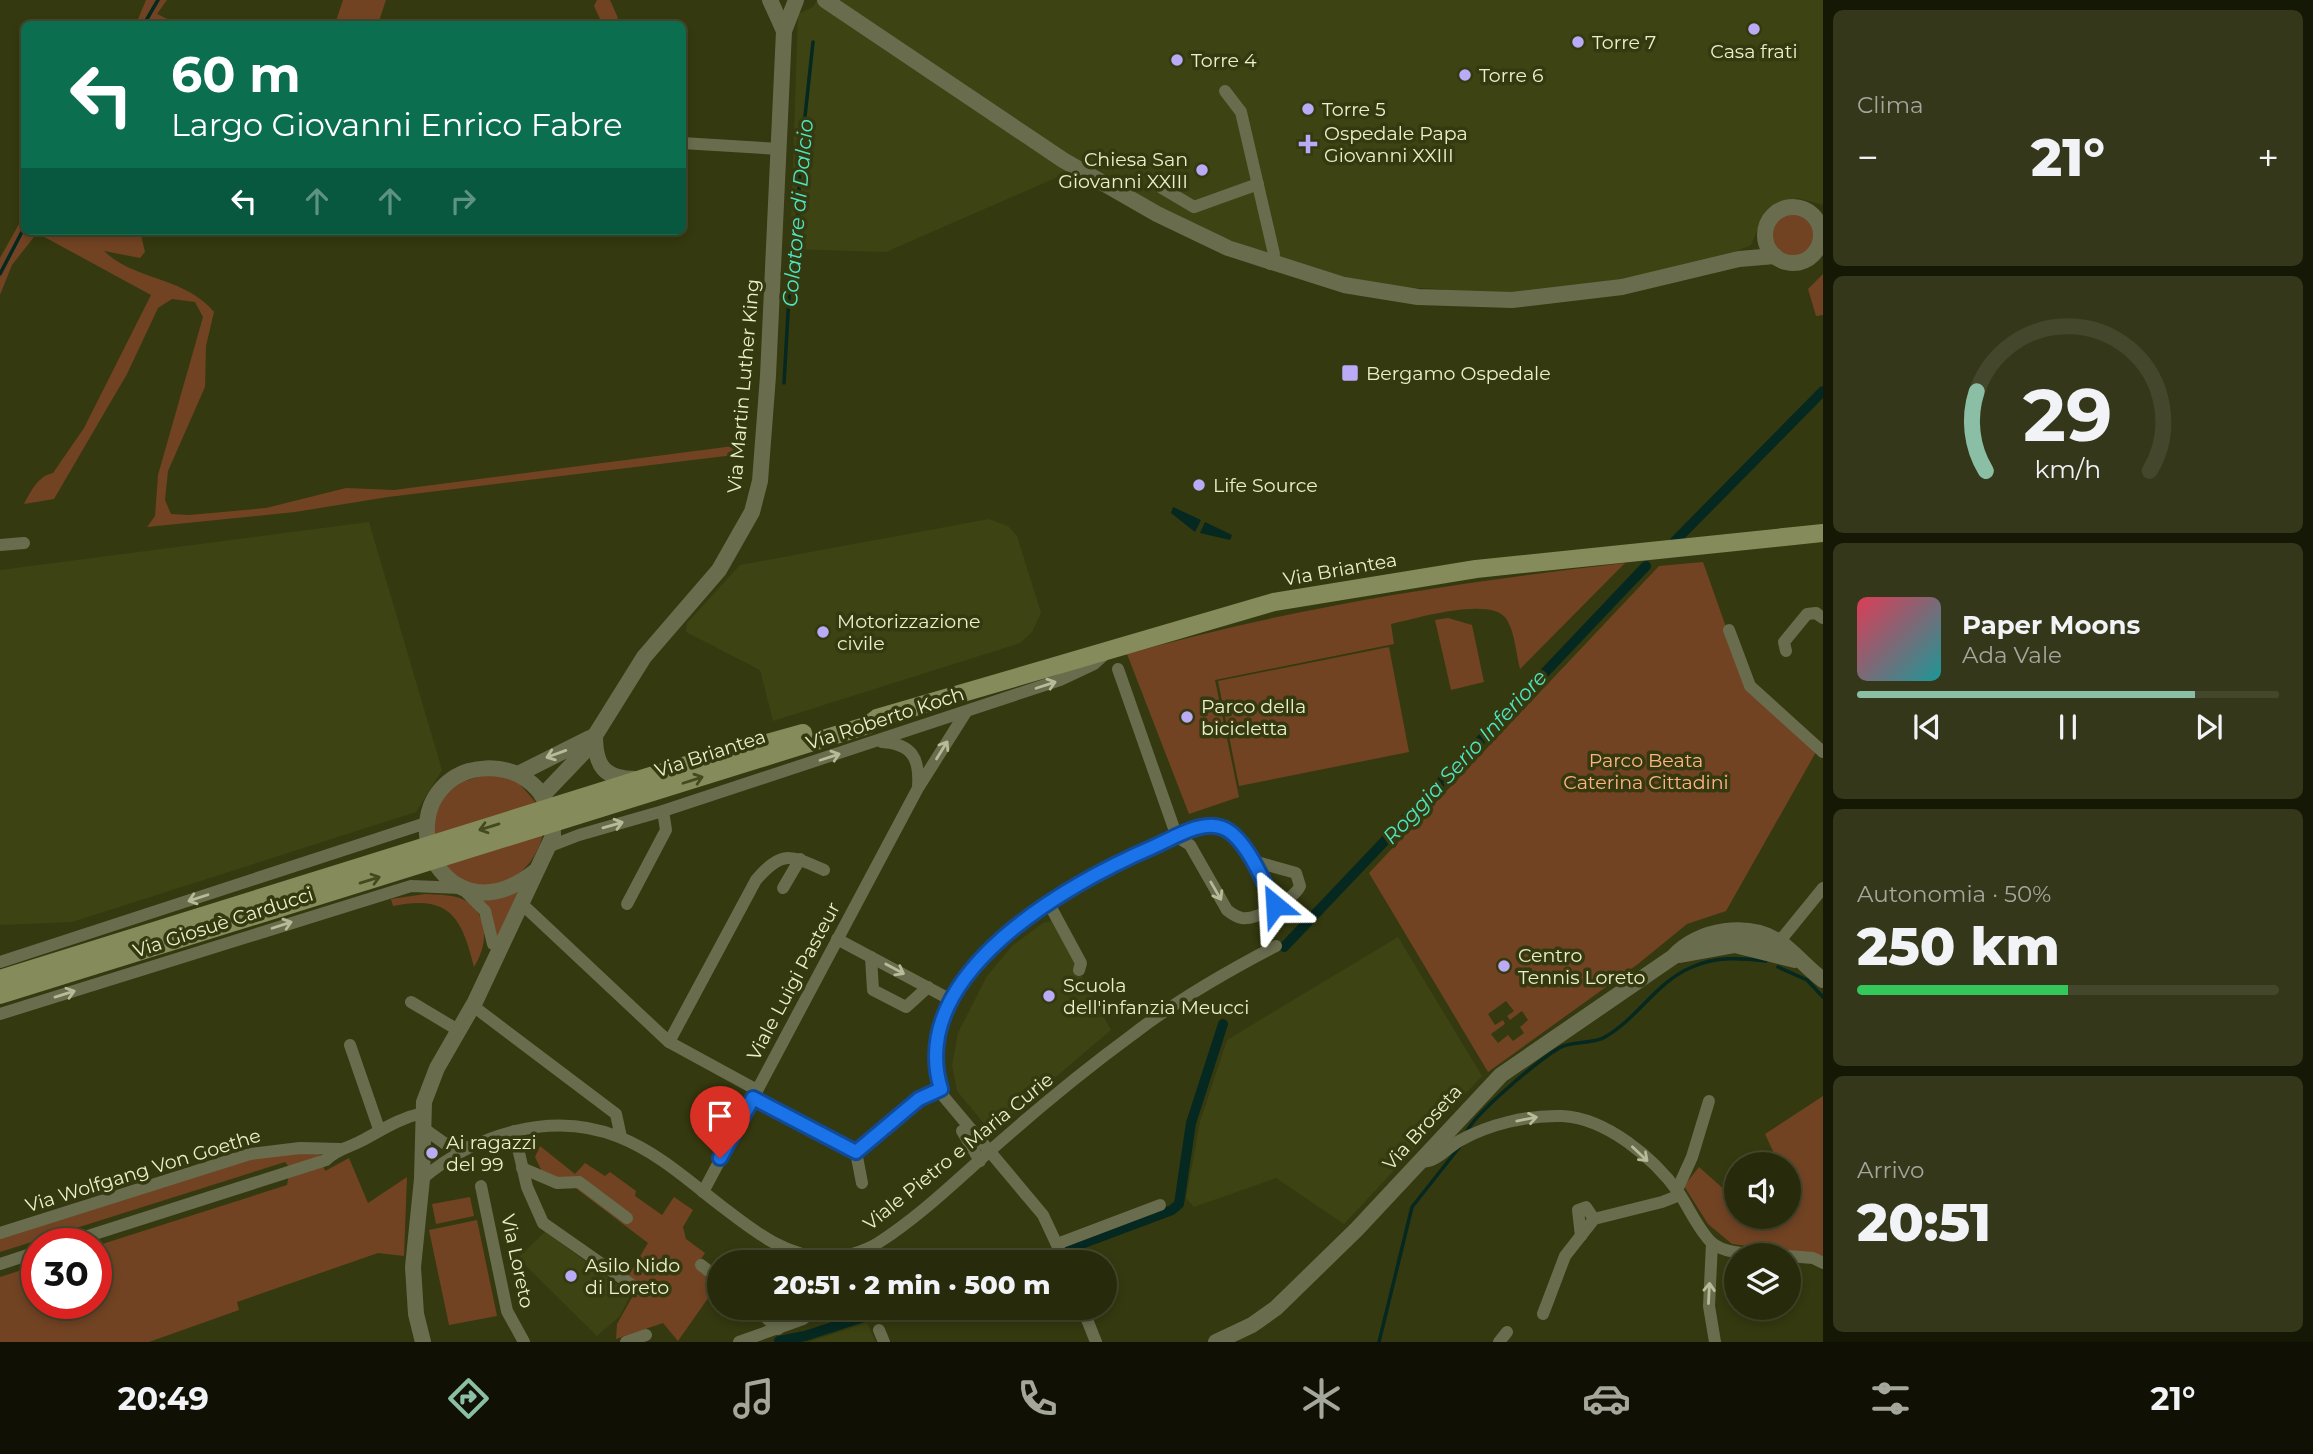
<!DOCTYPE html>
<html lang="it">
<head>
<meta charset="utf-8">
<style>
  :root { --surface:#282b0b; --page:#343719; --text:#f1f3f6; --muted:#a5a79d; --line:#44472c; --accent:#8abfa5 }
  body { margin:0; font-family:Montserrat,sans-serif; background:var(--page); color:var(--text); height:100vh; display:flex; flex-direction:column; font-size:26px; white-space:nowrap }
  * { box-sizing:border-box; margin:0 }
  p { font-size:23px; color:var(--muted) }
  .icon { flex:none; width:38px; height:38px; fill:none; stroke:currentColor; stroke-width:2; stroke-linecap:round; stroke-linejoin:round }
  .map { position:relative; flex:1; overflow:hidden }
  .drawer { display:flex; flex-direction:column; gap:10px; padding:10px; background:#161806; width:490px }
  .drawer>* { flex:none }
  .banner { position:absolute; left:21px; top:21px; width:665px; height:214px; border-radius:10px; box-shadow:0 4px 10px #0003,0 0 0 2px var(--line); background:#0b6e4f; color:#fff; overflow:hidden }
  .buttons { position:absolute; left:1724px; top:1152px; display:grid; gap:14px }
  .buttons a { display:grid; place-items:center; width:77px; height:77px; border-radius:50%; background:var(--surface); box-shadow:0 4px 10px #0003,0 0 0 2px var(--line); font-size:35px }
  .speed { position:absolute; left:21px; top:1228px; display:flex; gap:14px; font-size:35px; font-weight:700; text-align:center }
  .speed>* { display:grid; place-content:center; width:91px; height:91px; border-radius:50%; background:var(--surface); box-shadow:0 4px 10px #0003,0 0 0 2px var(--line); line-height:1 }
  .speed .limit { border:10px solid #d22; background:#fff; color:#111 }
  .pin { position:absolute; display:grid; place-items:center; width:60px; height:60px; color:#fff; margin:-72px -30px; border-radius:50% 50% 50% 0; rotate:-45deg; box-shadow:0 0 7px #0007 }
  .pin .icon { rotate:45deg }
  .me { position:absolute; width:77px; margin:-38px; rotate:333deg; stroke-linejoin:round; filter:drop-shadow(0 0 5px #0008) }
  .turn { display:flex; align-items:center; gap:24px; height:147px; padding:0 35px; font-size:32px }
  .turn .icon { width:91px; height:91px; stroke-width:2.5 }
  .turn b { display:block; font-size:49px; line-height:60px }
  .lanes { display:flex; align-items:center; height:66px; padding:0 35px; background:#0003; justify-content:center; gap:35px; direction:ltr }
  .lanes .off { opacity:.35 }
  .big { font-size:52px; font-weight:800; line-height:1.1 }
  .drawer .widget { flex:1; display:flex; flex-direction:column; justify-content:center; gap:10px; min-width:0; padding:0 24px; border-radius:10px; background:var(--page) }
  .drawer .dial { align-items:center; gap:0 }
  .dial svg { height:182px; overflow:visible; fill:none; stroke:var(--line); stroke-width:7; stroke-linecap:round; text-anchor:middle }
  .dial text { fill:var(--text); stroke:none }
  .song { display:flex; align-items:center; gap:21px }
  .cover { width:84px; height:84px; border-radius:10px; background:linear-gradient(135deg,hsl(350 70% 55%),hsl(180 70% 35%)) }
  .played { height:7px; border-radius:4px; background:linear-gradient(90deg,var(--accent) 80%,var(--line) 80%) }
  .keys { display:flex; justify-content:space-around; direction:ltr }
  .heat { display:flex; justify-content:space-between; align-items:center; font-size:38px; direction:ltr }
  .charge { height:10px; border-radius:5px; background:linear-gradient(90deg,#34c759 50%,var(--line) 0) }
  .trip { position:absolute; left:707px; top:1250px; width:410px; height:70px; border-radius:35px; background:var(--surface); box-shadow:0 4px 10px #0003,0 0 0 2px var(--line); font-weight:800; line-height:70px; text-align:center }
  .dock { display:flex; height:112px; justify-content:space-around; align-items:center; background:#101104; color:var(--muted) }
  .dock .icon { width:49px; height:49px }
  .dock .current { color:var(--accent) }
  .dock b { font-size:32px; color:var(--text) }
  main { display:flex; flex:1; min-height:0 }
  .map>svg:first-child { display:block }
</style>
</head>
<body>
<main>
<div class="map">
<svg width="1823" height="1342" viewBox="0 0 1823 1342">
  <rect width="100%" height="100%" fill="#35390f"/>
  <g fill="#3e4313">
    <path d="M817 0H1823V205L1798 198 1765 213 1751 245 1702 266 1594 287 1471 296 1441 289 1382 286 1329 277 1060 176 886 252 790 249 798 14 813 7Z"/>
    <path d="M989 519 1008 526 1017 536 1041 613 1032 632 1020 643 773 721 760 670 686 632 687 623 740 565Z"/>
    <path d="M369 522 442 770 416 812 72 922 0 925V570Z"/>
    <path d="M1052 921 1111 1030 991 1132 957 1091 952 1065 958 1033 987 976 1012 946 1043 923Z"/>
    <path d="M1398 937 1482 1076 1344 1224 1276 1178 1194 1207 1186 1198 1200 1122 1227 1040Z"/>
    <path d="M545 1232 631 1294 620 1316 597 1336 518 1258Z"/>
    <path d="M867 1323 876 1342H808Z"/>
  </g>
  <g fill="#714323" fill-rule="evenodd">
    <path d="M146 0H167L157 14 178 24H136Z"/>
    <path d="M343 0H386L378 24H335Z"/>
    <path d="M597 0H610L618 18 614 24H599L600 19 594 6Z"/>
    <circle cx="1793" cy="235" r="22"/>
    <path d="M24 215V231H140L145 252 140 258 104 251C135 281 186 277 214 312L206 346 205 387 168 471 165 500 171 514 189 515 266 508 346 488 394 490 749 444 742 454 388 497 295 512 147 527 155 516 158 475 203 317 195 302 172 299 158 308 127 374 54 499 24 504C31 491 38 476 53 473L84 428 151 295 37 233 12 265 0 295V258Z"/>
    <path d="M1823 274V315L1816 316 1808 289Z"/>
    <path d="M1703 562 1748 689 1816 752 1726 911 1687 924 1638 964 1488 1072 1369 873 1659 566ZM1506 1001 1514 1011 1507 1016 1510 1020 1522 1011 1528 1020 1520 1027 1524 1033 1513 1041 1508 1035 1498 1043 1491 1034 1505 1024 1503 1020 1495 1025 1488 1014Z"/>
    <path d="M1625 563 1520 669C1516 654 1515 633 1507 620 1493 595 1415 619 1391 624L1394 644 1215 680 1239 797 1189 814 1127 654C1293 607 1454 583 1625 563Z"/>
    <path d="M1448 618 1472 625 1484 682 1451 690 1435 620Z"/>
    <path d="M1389 647 1409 752 1239 786 1218 681Z"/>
    <path d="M491 773 518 782 538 805 430 838V826L449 786Z"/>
    <path d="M543 833C536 869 500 899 462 880 455 876 447 869 440 864Z"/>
    <path d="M522 886 495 943 478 895Z"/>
    <path d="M425 894C438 895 457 894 468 902 490 919 487 946 474 967 462 918 450 894 393 906L391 899Z"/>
    <path d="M1823 1096V1256L1732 1244 1708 1224 1684 1186 1699 1167 1736 1200V1216H1788V1164H1779L1765 1134Z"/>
    <path d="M540 1146 575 1174 585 1163 605 1176 610 1172 636 1191 635 1196 662 1215 674 1197 693 1210 683 1227 686 1239 705 1253 696 1267 718 1284 678 1341 663 1323 616 1339 617 1324 634 1294 627 1278 648 1243 561 1177 549 1186 535 1157Z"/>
    <path d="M301 1152 319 1154 325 1171 349 1158 368 1203 407 1177 404 1256 378 1253 237 1302 239 1310 149 1342H0V1277L37 1265V1304H96V1246L287 1185 290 1168 285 1162 0 1252V1237L254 1157Z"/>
    <path d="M470 1197 474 1216 436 1224 432 1204Z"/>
    <path d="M477 1220 497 1316 449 1325 429 1230Z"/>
  </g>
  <g fill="#052820">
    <path d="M1173 507 1201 520 1195 532 1171 513Z"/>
    <path d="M1205 522 1232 535 1230 540 1200 533Z"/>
  </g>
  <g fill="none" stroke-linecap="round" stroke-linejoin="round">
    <g stroke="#052820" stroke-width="3.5">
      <path d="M144 24 158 0"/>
      <path d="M0 274 24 228"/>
      <path d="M784 383 789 296 796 266 800 163 813 42"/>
      <path d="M1778 967 1807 980 1823 997"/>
      <path d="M1465 1135C1472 1115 1539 1060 1559 1048 1572 1040 1592 1045 1605 1037 1638 1018 1656 982 1692 967 1716 956 1741 958 1766 961"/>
      <path d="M1379 1342 1412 1207 1461 1145"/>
    </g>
    <g stroke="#052820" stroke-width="10">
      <path d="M1675 541 1823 391"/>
      <path d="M1284 947 1646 566"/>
      <path d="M1033 1262 1172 1210 1179 1204 1191 1123 1223 1024"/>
      <path d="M779 1341 805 1336 894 1307"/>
    </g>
    <g stroke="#696d4e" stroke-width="12">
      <path d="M1225 91 1241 112 1274 254 1270 264"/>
      <path d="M682 143 780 149"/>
      <path d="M1162 188 1194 207 1258 184"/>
      <path d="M0 545 24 543"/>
      <path d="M1729 630 1750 686 1823 752"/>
      <path d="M1786 651 1784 642 1807 614 1816 613 1823 618"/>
      <path d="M1118 669 1177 837"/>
      <path d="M882 742C912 744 920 758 918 787"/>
      <path d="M1177 837 1190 845 1227 910C1232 914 1236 917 1242 918 1257 920 1294 899 1300 886L1296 873 1253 861"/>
      <path d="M548 847 579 835 663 811 1060 680 1094 664 1105 654"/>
      <path d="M783 888 800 859"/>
      <path d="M1048 902 1081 963 1079 970"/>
      <path d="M627 904 666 830 663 811"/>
      <path d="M523 905 669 1042 757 1090"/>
      <path d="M837 939 953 1001"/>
      <path d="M1742 942 1775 947 1823 888"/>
      <path d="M871 957 873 990 906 1007 928 987"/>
      <path d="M0 962 426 823"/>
      <path d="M411 1002 458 1030"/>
      <path d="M473 1006 616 1114 621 1137"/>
      <path d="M0 1014 411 886 462 888 485 911 493 944"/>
      <path d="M669 1042 756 880C782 850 790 855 824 870"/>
      <path d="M350 1045 379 1129"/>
      <path d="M753 1098 856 1152 862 1183"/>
      <path d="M423 1128 444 1143 466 1147"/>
      <path d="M514 1131 527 1187 543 1223 639 1290"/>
      <path d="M962 1131 980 1161"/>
      <path d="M856 1152 919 1099 941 1089"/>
      <path d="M1419 1162C1438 1162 1444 1150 1459 1141 1489 1124 1528 1115 1562 1116 1606 1118 1654 1158 1679 1193 1689 1208 1698 1229 1711 1242 1725 1256 1760 1253 1778 1255"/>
      <path d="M522 1168 557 1183 579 1182 627 1218"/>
      <path d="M422 1179C475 1134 552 1110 619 1137 657 1152 689 1181 720 1205 753 1230 783 1256 827 1258 843 1258 865 1251 878 1243 922 1215 961 1176 1000 1142 1042 1105 1087 1068 1132 1035 1177 1000 1226 972 1276 946"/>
      <path d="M481 1186 507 1311 524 1342"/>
      <path d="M1677 1190 1692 1157 1709 1101"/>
      <path d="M703 1192 918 788 966 712"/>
      <path d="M0 1233 250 1154 300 1148 340 1149"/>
      <path d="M1581 1236 1578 1210 1586 1207 1594 1219"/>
      <path d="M1712 1243 1709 1306 1715 1342"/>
      <path d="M63 1244 326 1160C337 1149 348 1148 361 1141 382 1130 399 1118 423 1113"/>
      <path d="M1057 1244 1160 1205"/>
      <path d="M1788 1256 1813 1258 1823 1263"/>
      <path d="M1065 1262 1043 1215 944 1097C898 980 1065 885 1152 848 1171 839 1201 820 1222 827 1246 836 1264 883 1275 905"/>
      <path d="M0 1264 37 1252"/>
      <path d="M701 1265 719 1279"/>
      <path d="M755 1307 778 1329"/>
      <path d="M1082 1307 1096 1342"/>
      <path d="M1543 1314 1565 1256 1594 1219 1662 1202 1680 1195"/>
      <path d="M879 1330 884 1342"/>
      <path d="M626 1342 646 1335"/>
      <path d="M739 1342 803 1319 818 1307"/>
      <path d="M1499 1342 1507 1332"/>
    </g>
    <g stroke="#696d4e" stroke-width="16">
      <path d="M770 0 784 31"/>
      <path d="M825 0 1063 160 1157 214 1228 248 1344 285 1418 297 1512 300 1622 287 1739 259 1775 256"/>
      <circle cx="1793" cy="235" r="28"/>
      <path d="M595 735C595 766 604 779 636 779"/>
      <path d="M518 774 590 738"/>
      <path d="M542 796 586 750 644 657 719 570 752 512 760 481 768 376 784 31 796 0"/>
      <path d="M1680 955 1735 945 1795 960"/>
      <path d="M423 1342 416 1314 413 1267 422 1179 424 1102 437 1068 475 1002 553 836C555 742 413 747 428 844 431 862 446 881 463 888 490 900 517 886 537 870"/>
      <path d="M1216 1342 1252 1325 1276 1308 1357 1229 1501 1075 1673 957C1698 929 1749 921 1781 943 1796 954 1808 969 1823 980"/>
    </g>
    <g stroke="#858b5a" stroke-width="18">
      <path d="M0 979 676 768 803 733"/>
      <path d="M0 995 868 725 877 718 1274 602 1476 569 1823 533"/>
    </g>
  </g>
  <defs><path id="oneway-shaft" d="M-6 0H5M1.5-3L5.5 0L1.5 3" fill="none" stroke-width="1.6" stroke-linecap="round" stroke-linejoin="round" transform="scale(1.75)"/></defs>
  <g stroke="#b6bc98">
    <use href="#oneway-shaft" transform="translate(1046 685) rotate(-18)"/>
    <use href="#oneway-shaft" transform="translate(942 750) rotate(-58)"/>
    <use href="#oneway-shaft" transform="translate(556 754) rotate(160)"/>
    <use href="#oneway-shaft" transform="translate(830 757) rotate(-18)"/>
    <use href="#oneway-shaft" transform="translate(613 825) rotate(-16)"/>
    <use href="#oneway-shaft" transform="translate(1216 891) rotate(60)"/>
    <use href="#oneway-shaft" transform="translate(198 898) rotate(162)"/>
    <use href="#oneway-shaft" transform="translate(282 925) rotate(-18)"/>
    <use href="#oneway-shaft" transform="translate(895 969) rotate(28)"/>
    <use href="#oneway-shaft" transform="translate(65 994) rotate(-17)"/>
    <use href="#oneway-shaft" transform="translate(1527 1119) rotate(-11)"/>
    <use href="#oneway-shaft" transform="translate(1640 1154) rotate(43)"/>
    <use href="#oneway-shaft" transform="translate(1709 1293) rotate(-87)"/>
  </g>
  <g stroke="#45491e">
    <use href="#oneway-shaft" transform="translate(693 780) rotate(-18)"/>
    <use href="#oneway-shaft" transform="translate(489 827) rotate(163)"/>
    <use href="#oneway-shaft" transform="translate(370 880) rotate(-17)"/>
  </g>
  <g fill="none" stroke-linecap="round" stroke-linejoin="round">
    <defs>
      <path id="route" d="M720 1158 753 1098 856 1152 919 1099 941 1089C906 974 1067 884 1153 847 1172 839 1202 819 1223 828 1246 837 1264 883 1275 905"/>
    </defs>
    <use href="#route" stroke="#114b97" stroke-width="18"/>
    <use href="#route" stroke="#1a73e8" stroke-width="12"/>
  </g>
  <g fill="#bbaaf6" stroke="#35390f" stroke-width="2.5">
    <circle cx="1754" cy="29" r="7"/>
    <circle cx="1578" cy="42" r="7"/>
    <circle cx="1177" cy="60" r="7"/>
    <circle cx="1465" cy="75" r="7"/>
    <circle cx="1308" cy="109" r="7"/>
    <path d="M1304.5 133.5h7v7h7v7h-7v7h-7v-7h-7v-7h7z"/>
    <circle cx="1202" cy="170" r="7"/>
    <rect x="1341" y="364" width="18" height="18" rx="3.5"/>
    <circle cx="1199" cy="485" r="7"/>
    <circle cx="823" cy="632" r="7"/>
    <circle cx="1187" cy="717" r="7"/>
    <circle cx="1504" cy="966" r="7"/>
    <circle cx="1049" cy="996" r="7"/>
    <circle cx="432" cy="1153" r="7"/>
    <circle cx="571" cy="1276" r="7"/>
  </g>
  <g text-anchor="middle" stroke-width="7" stroke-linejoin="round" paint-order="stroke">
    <g font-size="19" fill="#eaf0c9" stroke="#35390f" text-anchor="start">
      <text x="1592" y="49">Torre 7</text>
      <text x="1754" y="58" text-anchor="middle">Casa frati</text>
      <text x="1191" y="67">Torre 4</text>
      <text x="1479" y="82">Torre 6</text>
      <text x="1322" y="116">Torre 5</text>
      <text x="1324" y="140">Ospedale Papa<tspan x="1324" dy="22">Giovanni XXIII</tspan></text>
      <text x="1188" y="166" text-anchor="end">Chiesa San<tspan x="1188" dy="22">Giovanni XXIII</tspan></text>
      <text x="1366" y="380">Bergamo Ospedale</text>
      <text x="1213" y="492">Life Source</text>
      <text x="837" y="628">Motorizzazione<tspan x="837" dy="22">civile</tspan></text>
      <text x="1201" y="713">Parco della<tspan x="1201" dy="22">bicicletta</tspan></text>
      <text x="1518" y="962">Centro<tspan x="1518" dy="22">Tennis Loreto</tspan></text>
      <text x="1063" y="992">Scuola<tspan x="1063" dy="22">dell'infanzia Meucci</tspan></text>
      <text x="446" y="1149">Ai ragazzi<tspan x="446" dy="22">del 99</tspan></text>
      <text x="585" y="1272">Asilo Nido<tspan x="585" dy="22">di Loreto</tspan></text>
    </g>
    <g font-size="19" fill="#eaf0c9" stroke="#35390f">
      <text transform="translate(743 386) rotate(-85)" y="7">Via Martin Luther King</text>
      <text transform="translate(1340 569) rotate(-10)" y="7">Via Briantea</text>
      <text transform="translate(885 718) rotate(-18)" y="7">Via Roberto Koch</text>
      <text transform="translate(710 753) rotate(-18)" y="7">Via Briantea</text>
      <text transform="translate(223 922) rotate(-18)" y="7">Via Giosuè Carducci</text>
      <text transform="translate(793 981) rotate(-62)" y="7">Viale Luigi Pasteur</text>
      <text transform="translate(1422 1127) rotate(-48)" y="7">Via Broseta</text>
      <text transform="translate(958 1151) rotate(-39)" y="7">Viale Pietro e Maria Curie</text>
      <text transform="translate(143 1170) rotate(-17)" y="7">Via Wolfgang Von Goethe</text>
      <text transform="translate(518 1261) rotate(78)" y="7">Via Loreto</text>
    </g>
    <g font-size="19" fill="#ffb482" stroke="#35390f">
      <text x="1646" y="767">Parco Beata<tspan x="1646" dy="22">Caterina Cittadini</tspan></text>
    </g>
    <g font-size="21" font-style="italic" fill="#4de5c2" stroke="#35390f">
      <text transform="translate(798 213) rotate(-85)" y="7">Colatore di Dalcio</text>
      <text transform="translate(1465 757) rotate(-47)" y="7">Roggia Serio Inferiore</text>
    </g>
  </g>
</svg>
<div class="buttons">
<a><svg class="icon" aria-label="sound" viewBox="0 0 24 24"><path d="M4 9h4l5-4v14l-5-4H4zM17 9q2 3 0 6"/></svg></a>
<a><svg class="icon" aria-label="layers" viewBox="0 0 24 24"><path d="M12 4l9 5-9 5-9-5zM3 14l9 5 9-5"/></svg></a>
</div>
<div class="speed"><div class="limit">30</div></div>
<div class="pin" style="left:720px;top:1158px;background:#d93025"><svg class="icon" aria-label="arrive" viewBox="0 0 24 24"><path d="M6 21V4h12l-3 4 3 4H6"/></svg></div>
<svg class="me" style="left:1275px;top:905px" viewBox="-20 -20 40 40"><path d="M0-17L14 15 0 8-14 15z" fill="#1a73e8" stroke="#fff" stroke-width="4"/></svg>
<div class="trip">20:51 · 2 min · 500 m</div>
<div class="banner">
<div class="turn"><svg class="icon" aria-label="left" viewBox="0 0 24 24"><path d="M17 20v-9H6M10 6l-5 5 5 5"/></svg><div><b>60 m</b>Largo Giovanni Enrico Fabre</div></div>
<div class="lanes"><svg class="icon" aria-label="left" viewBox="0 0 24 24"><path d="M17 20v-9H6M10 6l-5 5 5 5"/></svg><svg class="icon off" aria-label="ahead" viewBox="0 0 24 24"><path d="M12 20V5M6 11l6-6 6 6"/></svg><svg class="icon off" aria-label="ahead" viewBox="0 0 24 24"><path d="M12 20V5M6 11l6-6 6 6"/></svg><svg class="icon off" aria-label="right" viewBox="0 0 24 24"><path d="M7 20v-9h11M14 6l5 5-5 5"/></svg></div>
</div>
</div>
<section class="drawer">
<div class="widget"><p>Clima</p>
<div class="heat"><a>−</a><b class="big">21°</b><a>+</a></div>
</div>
<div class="widget dial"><svg viewBox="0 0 100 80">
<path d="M14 69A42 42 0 1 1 86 69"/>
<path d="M14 69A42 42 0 0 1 10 34" stroke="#8abfa5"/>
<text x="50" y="56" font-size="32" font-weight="700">29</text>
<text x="50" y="72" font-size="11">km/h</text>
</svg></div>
<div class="widget">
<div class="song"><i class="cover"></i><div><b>Paper Moons</b><p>Ada Vale</p></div></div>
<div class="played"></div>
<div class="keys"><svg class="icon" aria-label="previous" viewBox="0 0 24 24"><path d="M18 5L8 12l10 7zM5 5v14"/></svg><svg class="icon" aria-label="pause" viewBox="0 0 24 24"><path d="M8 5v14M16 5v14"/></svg><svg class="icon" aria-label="next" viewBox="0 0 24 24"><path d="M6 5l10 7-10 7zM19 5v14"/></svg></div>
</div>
<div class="widget"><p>Autonomia · 50%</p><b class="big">250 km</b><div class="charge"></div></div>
<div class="widget"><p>Arrivo</p><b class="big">20:51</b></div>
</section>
</main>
<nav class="dock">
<b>20:49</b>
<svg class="icon current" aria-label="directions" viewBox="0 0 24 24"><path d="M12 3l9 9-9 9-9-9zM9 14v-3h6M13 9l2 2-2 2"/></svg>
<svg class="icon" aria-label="music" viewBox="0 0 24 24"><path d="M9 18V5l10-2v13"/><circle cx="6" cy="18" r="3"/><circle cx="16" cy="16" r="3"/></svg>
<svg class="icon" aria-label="phone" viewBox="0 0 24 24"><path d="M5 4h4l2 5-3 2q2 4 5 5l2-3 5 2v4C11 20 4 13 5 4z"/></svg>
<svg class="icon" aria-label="climate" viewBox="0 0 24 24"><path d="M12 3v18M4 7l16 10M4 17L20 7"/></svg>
<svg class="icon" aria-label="car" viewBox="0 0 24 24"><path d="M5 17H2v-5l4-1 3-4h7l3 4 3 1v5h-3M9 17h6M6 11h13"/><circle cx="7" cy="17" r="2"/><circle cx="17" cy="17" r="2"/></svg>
<svg class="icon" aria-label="filters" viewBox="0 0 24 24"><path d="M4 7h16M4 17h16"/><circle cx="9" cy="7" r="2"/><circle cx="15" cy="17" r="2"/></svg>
<b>21°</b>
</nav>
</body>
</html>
